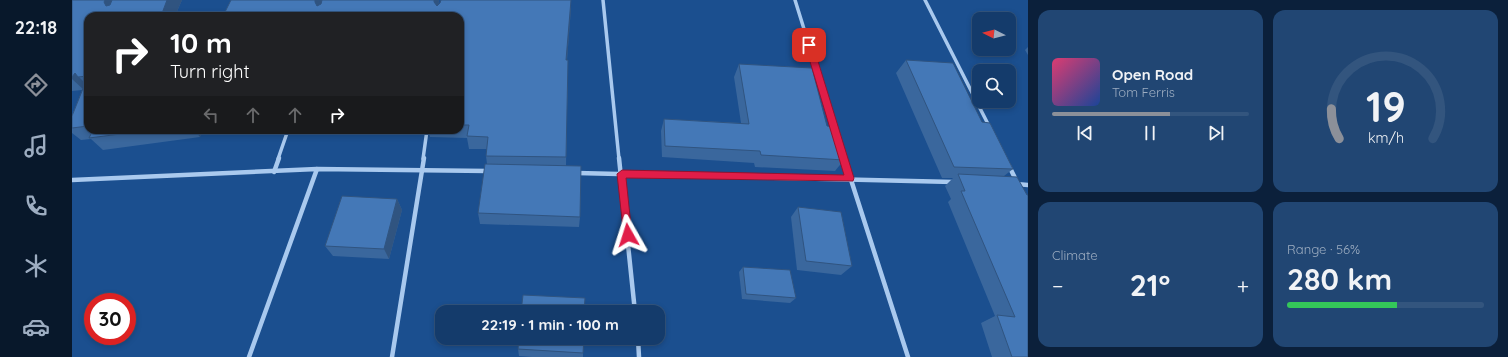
<!DOCTYPE html>
<html lang="en">
<head>
<meta charset="utf-8">
<style>
  :root { --surface:#143b6b; --page:#214673; --text:#f1f3f6; --muted:#9dadc1; --line:#33557e; --accent:#8c9099 }
  body { margin:0; font-family:Quicksand,sans-serif; background:var(--page); color:var(--text); height:100vh; display:flex; flex-direction:column; font-size:15px; white-space:nowrap }
  * { box-sizing:border-box; margin:0 }
  p { font-size:13px; color:var(--muted) }
  .icon { flex:none; width:22px; height:22px; fill:none; stroke:currentColor; stroke-width:2; stroke-linecap:round; stroke-linejoin:round }
  .map { position:relative; flex:1; overflow:hidden }
  .details { display:flex; flex-direction:column; gap:10px; padding:10px; background:#0b203b; width:480px }
  .details>* { flex:none }
  .top-card { position:absolute; left:12px; top:12px; width:380px; height:122px; border-radius:12px; box-shadow:0 2px 6px #0003,0 0 0 1px var(--line); background:#202124; color:#fff; overflow:hidden }
  .needle { width:26px; rotate:276deg }
  .tools { position:absolute; left:900px; top:12px; display:grid; gap:8px }
  .tools a { display:grid; place-items:center; width:44px; height:44px; border-radius:8px; background:var(--surface); box-shadow:0 2px 6px #0003,0 0 0 1px var(--line); font-size:20px }
  .speed { position:absolute; left:12px; top:293px; display:flex; gap:8px; font-size:20px; font-weight:700; text-align:center }
  .speed>* { display:grid; place-content:center; width:52px; height:52px; border-radius:50%; background:var(--surface); box-shadow:0 2px 6px #0003,0 0 0 1px var(--line); line-height:1 }
  .speed .limit { border:6px solid #d22; background:#fff; color:#111 }
  .pin { position:absolute; display:grid; place-items:center; width:34px; height:34px; color:#fff; margin:-17px; border-radius:8px; box-shadow:0 2px 6px #0006 }
  .me { position:absolute; width:44px; margin:-22px; rotate:354deg; stroke-linejoin:round; filter:drop-shadow(0 0 3px #0008) }
  .turn { display:flex; align-items:center; gap:14px; height:84px; padding:0 20px; font-size:18px }
  .turn .icon { width:52px; height:52px; stroke-width:2.5 }
  .turn b { display:block; font-size:28px; line-height:34px }
  .lanes { display:flex; align-items:center; height:38px; padding:0 20px; background:#0003; justify-content:center; gap:20px; direction:ltr }
  .lanes .off { opacity:.35 }
  .big { font-size:30px; font-weight:700; line-height:1.1 }
  .details .tile { flex:1; display:flex; flex-direction:column; justify-content:center; gap:6px; min-width:0; padding:0 14px; border-radius:12px; background:var(--page) }
  .details .dial { align-items:center; gap:0 }
  .dial svg { height:104px; overflow:visible; fill:none; stroke:var(--line); stroke-width:7; stroke-linecap:round; text-anchor:middle }
  .dial text { fill:var(--text); stroke:none }
  .song { display:flex; align-items:center; gap:12px }
  .cover { width:48px; height:48px; border-radius:6px; background:linear-gradient(135deg,hsl(340 70% 55%),hsl(220 70% 35%)) }
  .played { height:4px; border-radius:2px; background:linear-gradient(90deg,var(--accent) 60%,var(--line) 60%) }
  .keys { display:flex; justify-content:space-around; direction:ltr }
  .heat { display:flex; justify-content:space-between; align-items:center; font-size:22px; direction:ltr }
  .charge { height:6px; border-radius:3px; background:linear-gradient(90deg,#34c759 56%,var(--line) 0) }
  .details .tiles { flex:1; display:grid; gap:10px; grid-template-columns:repeat(2,1fr) }
  .trip { position:absolute; left:363px; top:305px; width:230px; height:40px; border-radius:12px; background:var(--surface); box-shadow:0 2px 6px #0003,0 0 0 1px var(--line); font-weight:700; line-height:40px; text-align:center }
  main { display:flex; flex:1; min-height:0 }
  .dock { display:flex; flex-direction:column; width:72px; justify-content:space-around; align-items:center; background:#08182b; color:var(--muted) }
  .dock .icon { width:28px; height:28px }
  .dock .current { color:var(--accent) }
  .dock b { font-size:18px; color:var(--text) }
  .map>svg:first-child { display:block }
</style>
</head>
<body>
<main>
<nav class="dock">
<b>22:18</b>
<svg class="icon current" aria-label="directions" viewBox="0 0 24 24"><path d="M12 3l9 9-9 9-9-9zM9 14v-3h6M13 9l2 2-2 2"/></svg>
<svg class="icon" aria-label="music" viewBox="0 0 24 24"><path d="M9 18V5l10-2v13"/><circle cx="6" cy="18" r="3"/><circle cx="16" cy="16" r="3"/></svg>
<svg class="icon" aria-label="phone" viewBox="0 0 24 24"><path d="M5 4h4l2 5-3 2q2 4 5 5l2-3 5 2v4C11 20 4 13 5 4z"/></svg>
<svg class="icon" aria-label="climate" viewBox="0 0 24 24"><path d="M12 3v18M4 7l16 10M4 17L20 7"/></svg>
<svg class="icon" aria-label="car" viewBox="0 0 24 24"><path d="M5 17H2v-5l4-1 3-4h7l3 4 3 1v5h-3M9 17h6M6 11h13"/><circle cx="7" cy="17" r="2"/><circle cx="17" cy="17" r="2"/></svg>
</nav>
<div class="map">
<svg width="956" height="357" viewBox="0 0 956 357">
  <rect width="100%" height="100%" fill="#1b4f8f"/>
  <g fill="none" stroke-linecap="round" stroke-linejoin="round">
    <g stroke="#a9c9ee" stroke-width="3.5">
      <path d="M531 0 547 159"/>
      <path d="M723 0 764 132"/>
      <path d="M853 0 917 126"/>
      <path d="M766 140 772 159"/>
      <path d="M206 159 216 130"/>
      <path d="M351 159 355 130"/>
    </g>
    <g stroke="#a9c9ee" stroke-width="4.5">
      <path d="M547 158 563 312"/>
      <path d="M772 158 836 357"/>
      <path d="M937 166 944 180"/>
      <path d="M202 172 207 158"/>
      <path d="M505 173 882 182"/>
      <path d="M0 180 245 169 416 171"/>
      <path d="M944 184 956 185"/>
      <path d="M566 338 567 357"/>
      <path d="M177 357 245 169"/>
      <path d="M320 357 352 158"/>
    </g>
  </g>
  <g fill="#3a679d">
    <path d="M0 0H110L103 16H16V130H130L128 137 31 150 19 139 9 140 0 133V116L10 90 0 91Z"/>
    <path d="M367 0 366 5 499 8 495 60H496L494 166 508 217 507 227 408 224 406 213 415 164 414 156 415 149H397L395 138 358 137 356 130H388V16H151Z"/>
    <path d="M956 47V55L953 50Z"/>
    <path d="M834 60 910 122 941 169 932 176 956 357H920L909 323 923 316 876 202 879 199 873 186 881 178H870L824 73Z"/>
    <path d="M667 64 755 126 772 160 763 171 683 167 682 163 590 157 589 131 592 119 669 123 662 77Z"/>
    <path d="M325 199 330 210 317 259 261 256 253 246Z"/>
    <path d="M726 207 780 266 769 275 725 270 719 217Z"/>
    <path d="M671 267 724 298 718 303 670 299 667 272Z"/>
    <path d="M446 349 511 353V357H460L447 356Z"/>
  </g>
  <g fill="#305480">
    <path d="M33 0H50L34 6 32 2Z"/>
    <path d="M95 0H110L103 16H89Z"/>
    <path d="M243 0H254L249 15 243 2Z"/>
    <path d="M362 0H367L365 16 362 2Z"/>
    <path d="M499 0V8L494 73V60Z"/>
    <path d="M3 73 16 86 12 90 0 79V77Z"/>
    <path d="M122 130H130L128 137Z"/>
    <path d="M325 199 330 210 317 259 312 249Z"/>
  </g>
  <g fill="#4478b7" stroke="#305480">
    <path d="M0 0H33L32 2 34 6 38 5 40 0H95L89 16H16V76L6 77 3 73 0 77Z"/>
    <path d="M159 0H243V2L245 6 249 4 250 0H362V2L365 6 368 3 369 0H499L494 60H496L494 157 414 156 416 137 395 136 397 125H388V16H151Z"/>
    <path d="M834 60 881 63 910 122 918 123 941 169 882 167Z"/>
    <path d="M667 64 740 68 755 126 762 127 772 160 689 155 688 151 593 146 592 119 677 124Z"/>
    <path d="M16 76V126L0 128V116Z"/>
    <path d="M21 130H80L17 138Z"/>
    <path d="M413 164 509 166 508 217 406 213Z"/>
    <path d="M886 174 945 177 955 195H956V357H940L925 315 943 317 889 191H893Z"/>
    <path d="M270 196 325 199 312 249 253 246Z"/>
    <path d="M726 207 769 212 780 266 734 261Z"/>
    <path d="M671 267 718 270 724 298 674 294Z"/>
    <path d="M451 295 513 298 512 312H449Z"/>
    <path d="M447 338H512L511 353 446 349Z"/>
  </g>
  <path fill="#e11d48" stroke="#92132f" d="M737 42 741 45 782 178 781 181 554 178 560 235 559 238 556 240 552 238 545 174 550 170 772 175 733 45Z"/>
</svg>
<div class="tools">
<a><svg class="needle" viewBox="-14 -14 28 28"><path d="M0-13l5 13h-10z" fill="#e53935"/><path d="M0 13l5-13h-10z" fill="#9dadc1"/></svg></a>
<a><svg class="icon" aria-label="search" viewBox="0 0 24 24"><circle cx="10" cy="10" r="6"/><path d="M15 15l6 6"/></svg></a>
</div>
<div class="speed"><div class="limit">30</div></div>
<div class="pin" style="left:737px;top:45px;background:#d93025"><svg class="icon" aria-label="arrive" viewBox="0 0 24 24"><path d="M6 21V4h12l-3 4 3 4H6"/></svg></div>
<svg class="me" style="left:556px;top:235px" viewBox="-20 -20 40 40"><path d="M0-17L14 15 0 8-14 15z" fill="#e11d48" stroke="#fff" stroke-width="4"/></svg>
<div class="trip">22:19 · 1 min · 100 m</div>
<div class="top-card">
<div class="turn"><svg class="icon" aria-label="right" viewBox="0 0 24 24"><path d="M7 20v-9h11M14 6l5 5-5 5"/></svg><div><b>10 m</b>Turn right</div></div>
<div class="lanes"><svg class="icon off" aria-label="left" viewBox="0 0 24 24"><path d="M17 20v-9H6M10 6l-5 5 5 5"/></svg><svg class="icon off" aria-label="ahead" viewBox="0 0 24 24"><path d="M12 20V5M6 11l6-6 6 6"/></svg><svg class="icon off" aria-label="ahead" viewBox="0 0 24 24"><path d="M12 20V5M6 11l6-6 6 6"/></svg><svg class="icon" aria-label="right" viewBox="0 0 24 24"><path d="M7 20v-9h11M14 6l5 5-5 5"/></svg></div>
</div>
</div>
<section class="details">
<div class="tiles">
<div class="tile">
<div class="song"><i class="cover"></i><div><b>Open Road</b><p>Tom Ferris</p></div></div>
<div class="played"></div>
<div class="keys"><svg class="icon" aria-label="previous" viewBox="0 0 24 24"><path d="M18 5L8 12l10 7zM5 5v14"/></svg><svg class="icon" aria-label="pause" viewBox="0 0 24 24"><path d="M8 5v14M16 5v14"/></svg><svg class="icon" aria-label="next" viewBox="0 0 24 24"><path d="M6 5l10 7-10 7zM19 5v14"/></svg></div>
</div>
<div class="tile dial"><svg viewBox="0 0 100 80">
<path d="M14 69A42 42 0 1 1 86 69"/>
<path d="M14 69A42 42 0 0 1 8 46" stroke="#8c9099"/>
<text x="50" y="56" font-size="32" font-weight="700">19</text>
<text x="50" y="72" font-size="11">km/h</text>
</svg></div>
<div class="tile"><p>Climate</p>
<div class="heat"><a>−</a><b class="big">21°</b><a>+</a></div>
</div>
<div class="tile"><p>Range · 56%</p><b class="big">280 km</b><div class="charge"></div></div>
</div>
</section>
</main>
</body>
</html>
